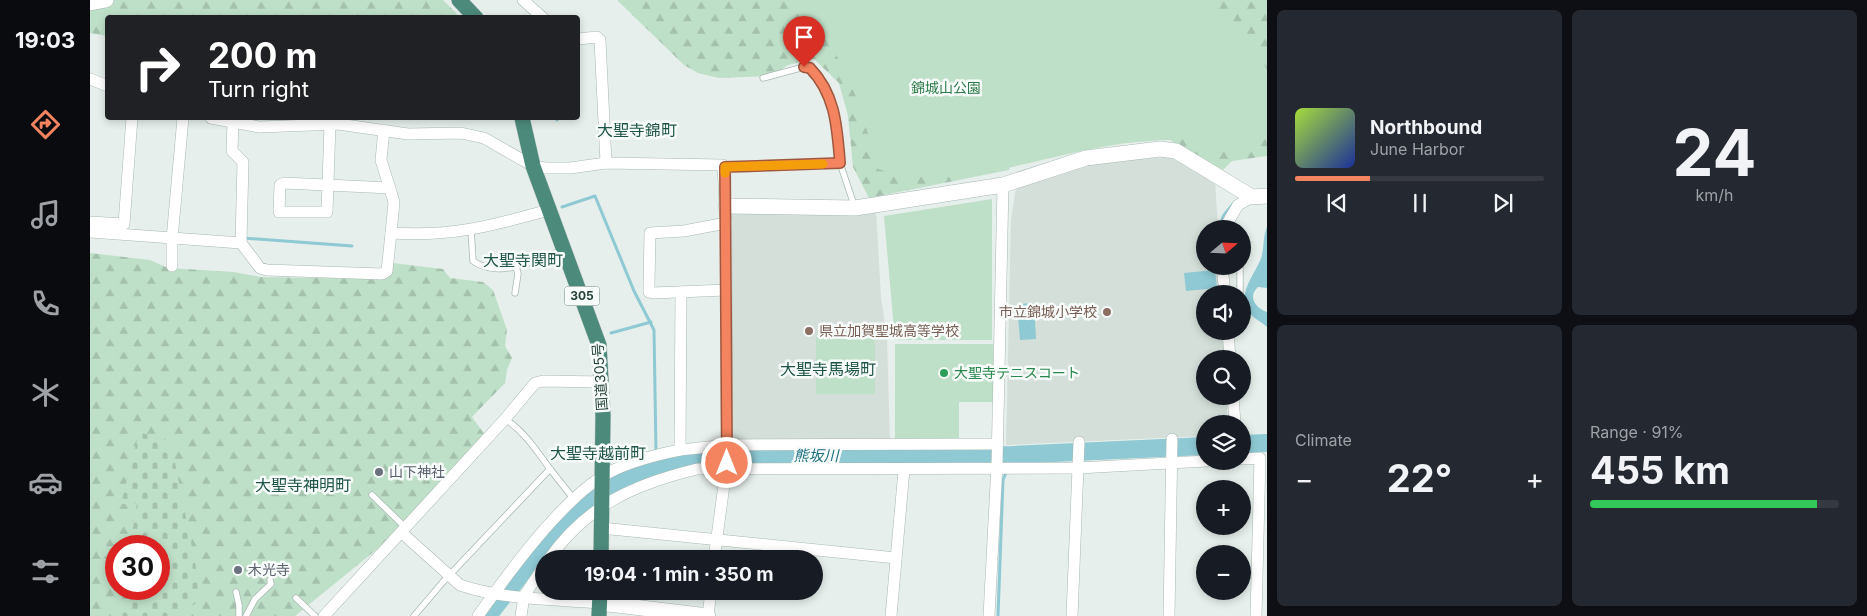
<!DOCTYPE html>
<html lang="en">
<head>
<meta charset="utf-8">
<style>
  :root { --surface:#171b24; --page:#242831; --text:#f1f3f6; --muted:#9ea1a6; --line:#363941; --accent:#f4845f }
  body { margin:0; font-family:Inter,"Noto Sans JP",sans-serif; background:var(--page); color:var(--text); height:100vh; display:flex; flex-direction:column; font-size:19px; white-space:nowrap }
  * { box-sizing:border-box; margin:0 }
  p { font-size:16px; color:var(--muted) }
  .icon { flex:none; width:28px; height:28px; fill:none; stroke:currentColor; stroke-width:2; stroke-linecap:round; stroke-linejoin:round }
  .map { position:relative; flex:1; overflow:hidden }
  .drawer { display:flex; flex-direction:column; gap:10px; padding:10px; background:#0d0f14; width:600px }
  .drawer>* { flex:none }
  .guide { position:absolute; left:15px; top:15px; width:475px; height:105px; border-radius:5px; box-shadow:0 2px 8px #0003; background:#202124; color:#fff; overflow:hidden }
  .needle { width:32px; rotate:71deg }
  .controls { position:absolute; left:1106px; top:220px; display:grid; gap:10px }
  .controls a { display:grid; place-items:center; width:55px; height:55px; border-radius:50%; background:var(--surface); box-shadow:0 2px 8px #0003; font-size:25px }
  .speed { position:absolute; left:15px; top:535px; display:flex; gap:10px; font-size:25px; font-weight:700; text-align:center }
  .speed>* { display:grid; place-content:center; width:65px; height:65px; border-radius:50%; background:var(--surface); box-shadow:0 2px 8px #0003; line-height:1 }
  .speed .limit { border:8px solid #d22; background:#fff; color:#111 }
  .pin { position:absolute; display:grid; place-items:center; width:42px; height:42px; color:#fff; margin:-51px -21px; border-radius:50% 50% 50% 0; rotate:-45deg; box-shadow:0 0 5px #0007 }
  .pin .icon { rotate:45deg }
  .me { position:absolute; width:55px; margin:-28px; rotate:0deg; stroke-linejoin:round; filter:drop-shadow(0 0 4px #0008) }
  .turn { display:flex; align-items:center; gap:18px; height:105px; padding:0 20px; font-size:22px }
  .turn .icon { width:65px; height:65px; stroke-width:2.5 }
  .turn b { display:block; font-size:35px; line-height:42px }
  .big { font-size:38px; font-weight:700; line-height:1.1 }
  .drawer .widget { flex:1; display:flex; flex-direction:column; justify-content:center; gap:8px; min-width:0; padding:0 18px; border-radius:8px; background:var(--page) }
  .drawer .dial { align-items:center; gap:0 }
  .dial b { font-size:65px; line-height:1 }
  .song { display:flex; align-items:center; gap:15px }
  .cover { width:60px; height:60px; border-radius:8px; background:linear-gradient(135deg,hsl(80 70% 55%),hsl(230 70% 35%)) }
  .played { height:5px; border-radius:2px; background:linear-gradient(90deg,var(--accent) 30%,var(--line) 30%) }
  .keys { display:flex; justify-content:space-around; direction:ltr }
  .heat { display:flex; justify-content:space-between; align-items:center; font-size:28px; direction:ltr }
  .charge { height:8px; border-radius:4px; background:linear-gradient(90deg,#34c759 91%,var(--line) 0) }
  .drawer .tiles { flex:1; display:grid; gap:10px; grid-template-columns:repeat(2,1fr) }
  .trip { position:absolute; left:445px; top:550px; width:288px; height:50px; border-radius:25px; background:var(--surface); box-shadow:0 2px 8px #0003; font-weight:700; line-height:50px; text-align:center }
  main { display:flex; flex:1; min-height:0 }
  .dock { display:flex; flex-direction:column; width:90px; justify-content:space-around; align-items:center; background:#090b0e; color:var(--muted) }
  .dock .icon { width:35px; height:35px }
  .dock .current { color:var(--accent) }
  .dock b { font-size:22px; color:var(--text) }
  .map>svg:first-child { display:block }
</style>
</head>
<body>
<main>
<nav class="dock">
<b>19:03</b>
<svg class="icon current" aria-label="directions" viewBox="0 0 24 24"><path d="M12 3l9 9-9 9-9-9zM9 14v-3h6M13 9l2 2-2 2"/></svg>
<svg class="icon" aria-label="music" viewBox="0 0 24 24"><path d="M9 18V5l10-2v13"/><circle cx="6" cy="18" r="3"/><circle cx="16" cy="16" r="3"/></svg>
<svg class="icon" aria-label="phone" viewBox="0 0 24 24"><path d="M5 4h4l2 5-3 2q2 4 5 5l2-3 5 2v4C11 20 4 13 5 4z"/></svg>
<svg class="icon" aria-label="climate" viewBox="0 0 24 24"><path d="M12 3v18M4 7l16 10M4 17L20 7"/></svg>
<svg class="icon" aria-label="car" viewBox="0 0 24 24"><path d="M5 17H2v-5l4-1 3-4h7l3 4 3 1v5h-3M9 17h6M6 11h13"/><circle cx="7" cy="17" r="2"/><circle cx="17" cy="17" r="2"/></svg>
<svg class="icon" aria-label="filters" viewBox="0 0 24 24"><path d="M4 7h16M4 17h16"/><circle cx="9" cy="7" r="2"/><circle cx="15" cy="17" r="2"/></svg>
</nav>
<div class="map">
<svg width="1177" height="616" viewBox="0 0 1177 616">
  <defs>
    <pattern id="forest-firs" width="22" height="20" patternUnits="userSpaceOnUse" patternTransform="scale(1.25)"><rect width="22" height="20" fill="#bfe0c8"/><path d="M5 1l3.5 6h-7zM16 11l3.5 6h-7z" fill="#a4c1ad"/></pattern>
    <pattern id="cemetery-stones" width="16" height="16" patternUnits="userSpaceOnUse" patternTransform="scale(1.25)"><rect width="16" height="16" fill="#bfe0c8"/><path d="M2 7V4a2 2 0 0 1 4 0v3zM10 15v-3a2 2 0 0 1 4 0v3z" fill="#a4c1ad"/></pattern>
  </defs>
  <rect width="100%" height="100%" fill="#e6efeb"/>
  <g fill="#d4dfda">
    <path d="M1079 157 1125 180 1128 229H1115V266H1130L1132 294H1115V331H1134L1136 359H1115V396H1137V424H1115V436L916 445 921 220 925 192 929 185 990 165 1017 161Z"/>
    <path d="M786 210 791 297 797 339 800 443 642 440V214L647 212Z"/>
  </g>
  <g fill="url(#forest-firs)" fill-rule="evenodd">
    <path d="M0 0H353L370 17 18 18 17 36 0 33Z"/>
    <path d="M527 0H1177V156L1142 161 1133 170 1080 140 926 141 919 170 779 198 763 167 758 116 749 83 724 59 698 65 681 76 629 78 608 73 594 65Z"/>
    <path d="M0 253 60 260 78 268 144 272 170 277 292 279 303 263 353 269 360 278 393 282 403 290 417 330 415 346 422 358 417 370 415 383 382 417 395 435 308 532 205 616H0ZM26 546H69V589H26Z"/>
  </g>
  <path fill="url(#cemetery-stones)" d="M49 432 81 442 112 598 89 616H31L14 557 26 552V589H69V546H40L47 503 31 504Z"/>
  <g fill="#bfe0c8">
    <path d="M712 0H1123L1140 28 1172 61 1177 70V133L1167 146C1153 147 1135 151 1121 150 1114 149 1108 141 1101 140 1085 137 1064 141 1048 142 966 148 869 196 788 169L769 103 747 56Z"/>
    <path d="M902 199V340H805L794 216Z"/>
    <rect x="726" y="334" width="59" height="60"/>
    <path d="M805 344H903V402H869V440H805Z"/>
  </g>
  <g fill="#8ec9d4">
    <path d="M1177 227V288L1168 287C1157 297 1166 308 1177 312V327C1172 322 1166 320 1161 315 1145 298 1162 278 1170 261 1175 250 1172 238 1177 227Z"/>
    <path d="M1125 270 1127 288 1096 291 1094 273Z"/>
    <path d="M944 303 946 339 930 340 927 304Z"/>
  </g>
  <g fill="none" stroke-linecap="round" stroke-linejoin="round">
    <g stroke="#8ec9d4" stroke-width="3">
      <path d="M467 118V120"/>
      <path d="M472 207 505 196 544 291 564 330 566 452"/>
      <path d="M1128 229 1134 215 1143 204"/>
      <path d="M153 238 262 246"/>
      <path d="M521 333 561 322"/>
      <path d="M567 458 569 469"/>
      <path d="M908 616 913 480 923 455"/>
    </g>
    <g stroke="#8ec9d4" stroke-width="18">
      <path d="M1152 444 1177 443"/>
      <path d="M398 616C410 599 424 584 436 568 457 542 479 511 508 494 543 474 581 465 620 457L923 455 1115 446"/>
    </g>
    <defs>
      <g id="service">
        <path d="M673 78 714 67 720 68 731 79 743 104 750 163 765 208"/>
        <path d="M635 167 750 163"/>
        <path d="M381 230 383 261C409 280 447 259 473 250"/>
        <path d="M1150 266V294"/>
        <path d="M425 293 428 274 426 266"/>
        <path d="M460 469 483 498"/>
        <path d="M282 495 316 528"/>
        <path d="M146 592 149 605V616"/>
        <path d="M206 598 225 616"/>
        <path d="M156 616 165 599 181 584 180 580"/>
        <path d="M324 616 352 583 460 469C447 451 434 431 415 419"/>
      </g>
      <g id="minor">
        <path d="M433 0 453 18"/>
        <path d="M488 39 507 37 510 40 516 163"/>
        <path d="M0 79 18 86"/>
        <path d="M121 118 169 127 248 124 318 134 371 133 394 138 443 166 455 168H480L516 163 633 165 636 223 637 463 624 559"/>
        <path d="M143 122 142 151 153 162 151 243"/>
        <path d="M240 124 237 212H189L190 185 194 183 300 188"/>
        <path d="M294 130 291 160 304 202 301 233"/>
        <path d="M0 222 34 224 42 118"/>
        <path d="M1134 229 1148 205 1162 197"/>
        <path d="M0 232 151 243 170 268 177 270 292 274 297 271 301 233C362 237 401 226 459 210"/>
        <path d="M82 266V239L93 118"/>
        <path d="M1132 266 1135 294"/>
        <path d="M636 290 563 293 559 292V285L560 233 594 231 636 223"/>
        <path d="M591 292 590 450 637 445 907 444"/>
        <path d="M1138 331 1140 359"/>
        <path d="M1143 396 1145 424"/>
        <path d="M1152 459 1170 458 1166 616"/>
        <path d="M511 528 806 558"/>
        <path d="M312 533 370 585C413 600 465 599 510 603"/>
        <path d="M459 559C497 505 545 484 607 469L988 468 1116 461"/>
        <path d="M234 616 415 419 445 383 453 381 512 382"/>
        <path d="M388 616C419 572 467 506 511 477 533 463 565 455 590 450"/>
        <path d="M431 616 434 596 454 566"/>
        <path d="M618 616 621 591"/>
        <path d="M801 616 814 470"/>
        <path d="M899 616 907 465 913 185"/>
        <path d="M982 616 989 442"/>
        <path d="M1079 616 1082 439"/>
      </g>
      <g id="tertiary">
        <path d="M636 206 765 208 913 185 996 158 1070 149 1086 151 1162 197 1177 196"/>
        <path d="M510 603 618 616"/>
      </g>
      <path id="secondary" d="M0 3 16 0"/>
      <g id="trunk">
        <path d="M369 0 386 18"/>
        <path d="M432 118 443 166 509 345 513 416 511 559"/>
        <path d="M509 616 510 591"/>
      </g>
    </defs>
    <use href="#service" stroke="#a8b8b2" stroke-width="7"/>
    <use href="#minor" stroke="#a8b8b2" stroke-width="12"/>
    <use href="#tertiary" stroke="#a8b8b2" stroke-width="16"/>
    <use href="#secondary" stroke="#a4bbb3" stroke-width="16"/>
    <use href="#trunk" stroke="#c2cac8" stroke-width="16"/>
    <use href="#service" stroke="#fff" stroke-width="5.5"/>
    <use href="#minor" stroke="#fff" stroke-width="11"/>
    <use href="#tertiary" stroke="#fff" stroke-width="15"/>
    <use href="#secondary" stroke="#fff" stroke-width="15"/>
    <use href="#trunk" stroke="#4c8a7c" stroke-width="15"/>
  </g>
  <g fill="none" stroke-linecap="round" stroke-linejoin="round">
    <defs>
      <path id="route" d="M637 463 635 167 750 163C747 128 746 95 720 68L714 67"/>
    </defs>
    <use href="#route" stroke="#9f563e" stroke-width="12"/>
    <use href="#route" stroke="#f4845f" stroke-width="9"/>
    <path stroke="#f59e0b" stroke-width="9" d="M635 173V167L733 164"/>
  </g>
  <g fill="#8d6e63" stroke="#f7fbf9" stroke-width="2">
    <circle cx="1017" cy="312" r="5"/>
    <circle cx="719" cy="331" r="5"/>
  </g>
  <circle fill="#2e9e5b" stroke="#f7fbf9" stroke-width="2" cx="854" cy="373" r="5"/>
  <g fill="#6b7280" stroke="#f7fbf9" stroke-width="2">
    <circle cx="289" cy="472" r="5"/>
    <circle cx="148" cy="570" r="5"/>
  </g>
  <g text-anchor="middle" stroke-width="5" stroke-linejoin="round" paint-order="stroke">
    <rect fill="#f7fbf9" stroke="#637a73" stroke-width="1" x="474.5" y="286.5" width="35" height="19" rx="4"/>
    <g font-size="12" font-weight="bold" fill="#24423a">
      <text x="492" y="300">305</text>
    </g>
    <g font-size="14" fill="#2d7a4b" stroke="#f7fbf9">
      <text x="856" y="93">錦城山公園</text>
    </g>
    <g font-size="14" fill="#785e54" stroke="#f7fbf9" text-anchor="end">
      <text x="1007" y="317">市立錦城小学校</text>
      <text x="729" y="336" text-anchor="start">県立加賀聖城高等学校</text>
    </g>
    <g font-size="14" fill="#27864d" stroke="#f7fbf9" text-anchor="start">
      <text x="864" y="378">大聖寺テニスコート</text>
    </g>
    <g font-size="14" fill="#24423a" stroke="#f7fbf9">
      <text transform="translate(510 377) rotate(-94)" y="5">国道305号</text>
    </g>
    <g font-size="14" fill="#5b616d" stroke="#f7fbf9" text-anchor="start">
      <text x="299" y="477">山下神社</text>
      <text x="158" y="575">木光寺</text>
    </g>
    <g font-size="15" font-style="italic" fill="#1c6f80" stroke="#f7fbf9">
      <text x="726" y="461">熊坂川</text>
    </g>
    <g font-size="16" fill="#1f5548" stroke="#f7fbf9">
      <text x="547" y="136">大聖寺錦町</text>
      <text x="433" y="266">大聖寺関町</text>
      <text x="738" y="375">大聖寺馬場町</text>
      <text x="508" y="459">大聖寺越前町</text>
      <text x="213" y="491">大聖寺神明町</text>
    </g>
  </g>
</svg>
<div class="controls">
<a><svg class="needle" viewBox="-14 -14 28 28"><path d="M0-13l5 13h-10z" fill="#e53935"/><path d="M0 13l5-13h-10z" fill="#9ea1a6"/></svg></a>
<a><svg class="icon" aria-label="sound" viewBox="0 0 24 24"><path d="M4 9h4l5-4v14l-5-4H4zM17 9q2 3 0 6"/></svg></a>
<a><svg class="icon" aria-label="search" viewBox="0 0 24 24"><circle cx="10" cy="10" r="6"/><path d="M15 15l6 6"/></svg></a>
<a><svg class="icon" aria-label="layers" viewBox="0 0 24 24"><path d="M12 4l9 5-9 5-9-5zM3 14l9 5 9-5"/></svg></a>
<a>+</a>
<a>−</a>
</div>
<div class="speed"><div class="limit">30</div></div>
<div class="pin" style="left:714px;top:67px;background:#d93025"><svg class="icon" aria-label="arrive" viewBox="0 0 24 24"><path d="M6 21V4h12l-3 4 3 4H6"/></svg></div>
<svg class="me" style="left:637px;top:463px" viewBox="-20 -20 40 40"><circle r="17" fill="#f4845f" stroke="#fff" stroke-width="3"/><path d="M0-11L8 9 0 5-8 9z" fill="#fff"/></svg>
<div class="trip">19:04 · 1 min · 350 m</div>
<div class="guide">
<div class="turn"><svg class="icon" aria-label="right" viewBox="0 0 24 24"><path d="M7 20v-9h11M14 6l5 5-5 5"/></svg><div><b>200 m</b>Turn right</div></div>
</div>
</div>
<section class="drawer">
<div class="tiles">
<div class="widget">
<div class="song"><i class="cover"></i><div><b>Northbound</b><p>June Harbor</p></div></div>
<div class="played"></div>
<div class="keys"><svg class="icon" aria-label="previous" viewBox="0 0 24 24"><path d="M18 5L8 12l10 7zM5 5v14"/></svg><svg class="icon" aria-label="pause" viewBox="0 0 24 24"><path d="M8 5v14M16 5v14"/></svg><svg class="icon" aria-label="next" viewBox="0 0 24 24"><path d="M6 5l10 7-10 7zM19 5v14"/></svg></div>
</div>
<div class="widget dial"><b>24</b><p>km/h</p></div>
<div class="widget"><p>Climate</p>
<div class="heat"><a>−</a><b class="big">22°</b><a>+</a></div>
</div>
<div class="widget"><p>Range · 91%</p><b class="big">455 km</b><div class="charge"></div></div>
</div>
</section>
</main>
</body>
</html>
